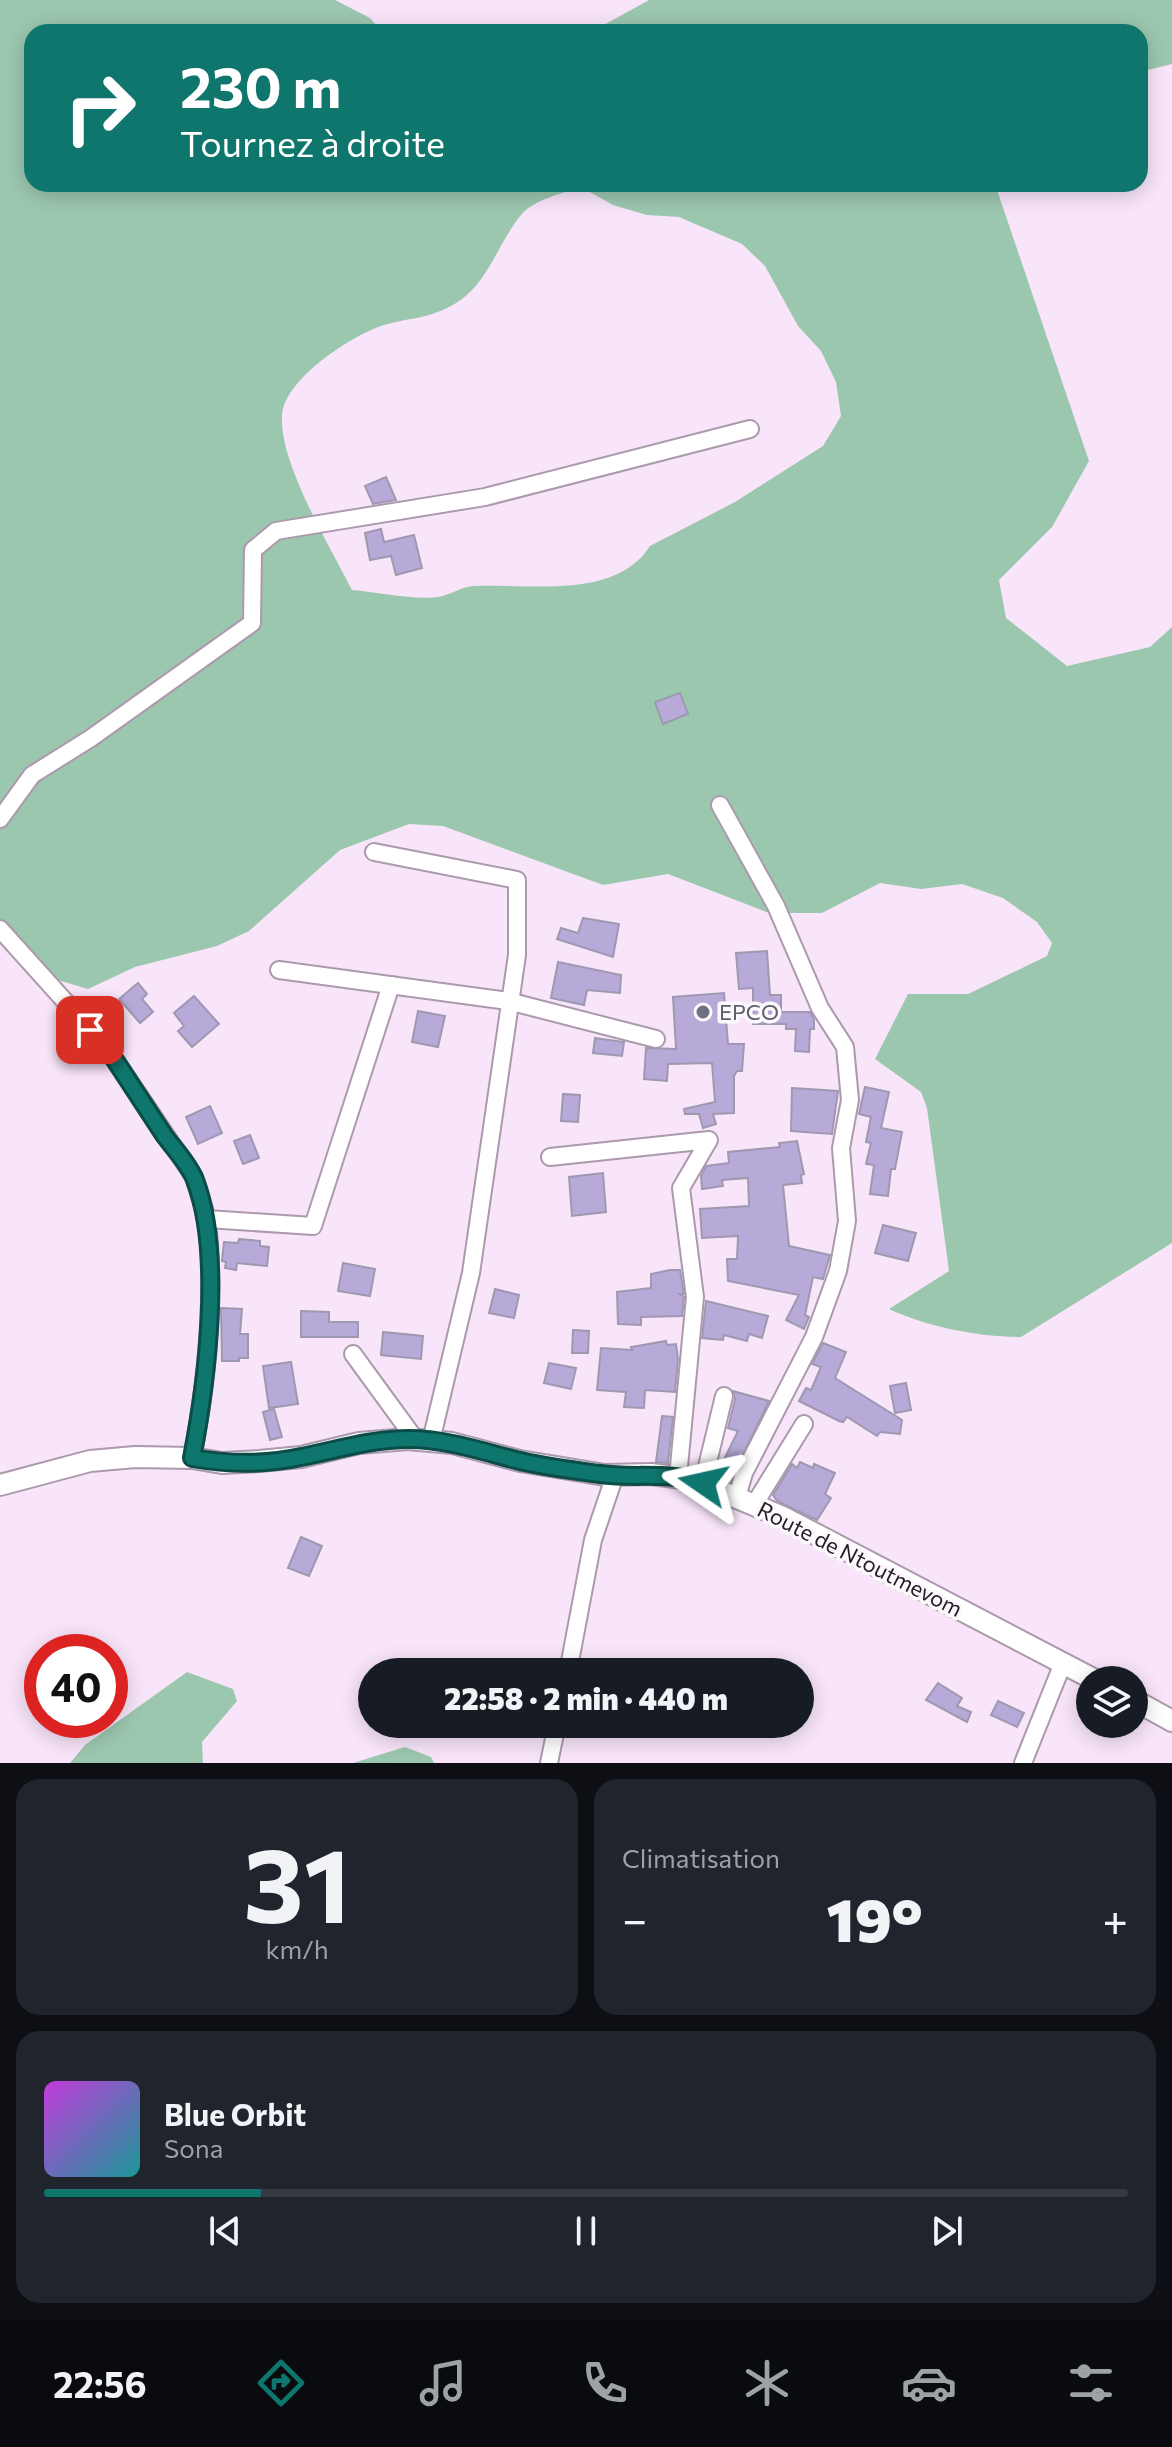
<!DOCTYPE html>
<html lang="fr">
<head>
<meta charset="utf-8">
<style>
  :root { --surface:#171b24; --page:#20242c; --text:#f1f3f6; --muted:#9ea1a6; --line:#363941; --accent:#0f766e }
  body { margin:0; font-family:Commissioner,sans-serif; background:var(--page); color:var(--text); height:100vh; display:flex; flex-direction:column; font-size:30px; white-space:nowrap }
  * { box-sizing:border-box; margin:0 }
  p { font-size:26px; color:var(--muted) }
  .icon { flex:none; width:44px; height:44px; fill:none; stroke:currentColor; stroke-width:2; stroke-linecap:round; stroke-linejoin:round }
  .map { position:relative; height:1763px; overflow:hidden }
  .sheet { display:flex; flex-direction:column; gap:16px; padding:16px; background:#0d0f14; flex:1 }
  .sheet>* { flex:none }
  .banner { position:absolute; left:24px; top:24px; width:1124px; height:168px; border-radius:24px; box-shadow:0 4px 20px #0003; background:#0f766e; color:#fff; overflow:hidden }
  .fabs { position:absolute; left:1076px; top:1666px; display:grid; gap:16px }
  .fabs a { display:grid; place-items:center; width:72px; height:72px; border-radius:50%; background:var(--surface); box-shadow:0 4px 20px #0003; font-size:40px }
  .speed { position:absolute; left:24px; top:1634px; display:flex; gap:16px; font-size:40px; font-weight:700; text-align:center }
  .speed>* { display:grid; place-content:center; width:104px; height:104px; border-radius:50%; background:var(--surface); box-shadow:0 4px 20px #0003; line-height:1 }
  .speed .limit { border:12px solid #d22; background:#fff; color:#111 }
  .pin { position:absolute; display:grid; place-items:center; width:68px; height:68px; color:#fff; margin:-34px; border-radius:16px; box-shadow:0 4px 12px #0006 }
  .me { position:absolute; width:88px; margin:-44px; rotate:281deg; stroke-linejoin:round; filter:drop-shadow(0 0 6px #0008) }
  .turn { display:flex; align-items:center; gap:28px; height:168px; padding:0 24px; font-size:36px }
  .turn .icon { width:104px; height:104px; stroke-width:2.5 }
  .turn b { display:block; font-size:56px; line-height:68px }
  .big { font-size:60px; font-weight:800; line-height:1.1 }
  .sheet .card { flex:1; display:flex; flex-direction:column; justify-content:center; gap:12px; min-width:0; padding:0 28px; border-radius:24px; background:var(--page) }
  .sheet .dial { align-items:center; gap:0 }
  .dial b { font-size:104px; line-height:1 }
  .song { display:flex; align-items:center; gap:24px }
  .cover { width:96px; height:96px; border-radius:12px; background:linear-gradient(135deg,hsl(290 70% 55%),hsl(180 70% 35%)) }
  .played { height:8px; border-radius:4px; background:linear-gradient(90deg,var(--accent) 20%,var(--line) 20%) }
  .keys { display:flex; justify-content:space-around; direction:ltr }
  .heat { display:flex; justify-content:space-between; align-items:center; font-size:44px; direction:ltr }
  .sheet .tiles { flex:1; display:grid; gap:16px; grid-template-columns:1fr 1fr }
  .card:last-child { grid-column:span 2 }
  .trip { position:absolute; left:358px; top:1658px; width:456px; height:80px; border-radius:40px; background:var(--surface); box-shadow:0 4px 20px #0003; font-weight:800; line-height:80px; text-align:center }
  .dock { display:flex; height:128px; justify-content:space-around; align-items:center; background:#090b0e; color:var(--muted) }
  .dock .icon { width:56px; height:56px }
  .dock .on { color:var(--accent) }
  .dock b { font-size:36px; color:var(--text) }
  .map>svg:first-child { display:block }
</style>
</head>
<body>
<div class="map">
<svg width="1172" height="1763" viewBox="0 0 1172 1763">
  <rect width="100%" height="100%" fill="#f9e5fa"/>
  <g fill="#9cc7af" fill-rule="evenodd">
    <path d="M0 0H335L370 18 382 32H32V184H995L1089 461 1052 527 999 580 1006 618 1067 666 1150 647 1172 627V1243L1021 1337C978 1337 928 1327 889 1309L949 1271 927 1108 921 1092 875 1059 908 994H968L1047 956 1052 943 1037 922 1003 898 962 884 921 889 880 883 822 913H769L668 874 603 885 443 826 409 824 340 850 249 931 217 946 135 967 88 989 44 976 0 929ZM581 187 613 205 647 215 679 217 742 244 765 266 798 326 821 351 836 382 841 416 823 446 735 502 650 546C615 601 527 583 473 586 461 587 450 595 438 597 414 600 377 592 352 590 331 548 279 463 282 416 284 381 342 343 371 330 402 316 431 322 462 299 489 279 500 240 521 215 533 200 563 193 581 187Z"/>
    <path d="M649 0H1172V64L1140 72V32H591Z"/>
    <path d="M187 1672 233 1689 237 1701 202 1742 203 1763H70L85 1745Z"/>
    <path d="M405 1747 431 1757 434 1763H353Z"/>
  </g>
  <g fill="#b7aad9" stroke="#9e98b0" stroke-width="2">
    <path d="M386 477 396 500 373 504 365 486Z"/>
    <path d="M381 529 384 542 414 535 422 568 396 575 391 556 370 560 365 533Z"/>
    <path d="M680 693 688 714 663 724 655 702Z"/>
    <path d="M583 918 619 924 613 957 557 939 561 928 578 933Z"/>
    <path d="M767 951 770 995H781V1012H810L814 1019V1029H810L809 1052 795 1051 796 1029H786V1024H753V988L739 989 736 953Z"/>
    <path d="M558 962 621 975 620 993 587 990 584 1005 551 998Z"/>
    <path d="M138 983 147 994 142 999 153 1012 140 1023 119 999Z"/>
    <path d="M724 993 728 1044H744L742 1071H737L734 1076V1113L713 1114 716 1124 703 1128 699 1114H685L684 1109 715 1102 712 1063 668 1064 667 1081 644 1079 646 1048 676 1049 673 997Z"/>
    <path d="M194 996 219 1024 192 1047 178 1031 184 1026 174 1013Z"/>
    <path d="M418 1011 445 1016 438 1047 412 1042Z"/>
    <path d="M595 1038 624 1042 622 1056 593 1053Z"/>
    <path d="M865 1087 889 1092 881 1128 902 1132 895 1169H891L888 1196 870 1194 874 1165 866 1164 871 1143 866 1142 871 1117 859 1114Z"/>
    <path d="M792 1088 838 1091 832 1134 791 1131Z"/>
    <path d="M563 1094 580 1095 578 1122 561 1121Z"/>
    <path d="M210 1106 222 1133 198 1144 186 1117Z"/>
    <path d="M250 1135 259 1158 243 1164 234 1141Z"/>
    <path d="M797 1141 804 1174 801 1175 802 1183 783 1185 789 1246 830 1255 823 1279 813 1277 805 1315 809 1317 804 1329 786 1320 799 1295 728 1281 727 1259H737L738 1236 702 1238 700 1209 749 1206 748 1178 722 1180 723 1186 702 1189 701 1176 706 1166 729 1163 728 1152 780 1147 779 1143Z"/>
    <path d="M603 1173 606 1212 572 1216 569 1177Z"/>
    <path d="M883 1225 916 1233 908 1261 875 1253Z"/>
    <path d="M239 1239 260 1241V1246L269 1247 267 1266 237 1263 236 1270 225 1268 226 1262 222 1261 224 1242 238 1243Z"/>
    <path d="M343 1263 375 1269 370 1296 338 1291Z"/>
    <path d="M670 1270H680L684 1294H680L684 1297 682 1316 641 1317V1325L618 1324 617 1292 651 1288V1274Z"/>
    <path d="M495 1289 519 1295 514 1318 489 1313Z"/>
    <path d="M706 1301 768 1316 762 1338 749 1334 747 1341 724 1335 723 1340 702 1338Z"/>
    <path d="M221 1308 242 1309 240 1334H248V1358H239V1361H222Z"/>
    <path d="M301 1311 329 1312V1322H358V1337H301Z"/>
    <path d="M573 1330 589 1331 588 1353H572Z"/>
    <path d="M383 1332 423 1336 421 1359 381 1355Z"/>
    <path d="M666 1341 667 1345 676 1344 678 1359 675 1392 645 1390 644 1408 624 1407 626 1392 597 1390 601 1348 632 1350 631 1347Z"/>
    <path d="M823 1343 846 1352 835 1378 902 1420 900 1434 880 1432 877 1436 847 1417 843 1422 839 1421 799 1401 806 1388 811 1390 821 1367 812 1364Z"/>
    <path d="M291 1362 298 1404 269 1408 263 1366Z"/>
    <path d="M549 1363 576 1368 571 1389 544 1383Z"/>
    <path d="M906 1383 911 1410 895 1413 890 1386Z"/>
    <path d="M733 1391 769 1401 730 1481 717 1474 738 1431 728 1428 735 1399Z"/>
    <path d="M274 1409 282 1437 270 1440 263 1412Z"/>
    <path d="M662 1416 673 1417 668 1463 656 1462Z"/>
    <path d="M800 1462 813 1468 814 1464 835 1473 825 1494 831 1498 817 1520 777 1501 773 1495 792 1464 797 1468Z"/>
    <path d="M301 1537 322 1546 309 1576 288 1568Z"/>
    <path d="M938 1683 962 1698 957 1706 971 1712 967 1722 926 1700Z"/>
    <path d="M998 1701 1024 1713 1017 1727 991 1715Z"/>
  </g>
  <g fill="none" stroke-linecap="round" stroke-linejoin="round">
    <defs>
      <g id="minor">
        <path d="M720 805 776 906 820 1008 845 1047 850 1100 841 1148 847 1221 838 1271 814 1337 744 1473 737 1497"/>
        <path d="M0 819 32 775 91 738 252 623 253 550 276 531 485 497 750 429"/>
        <path d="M374 852 517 880V955L471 1273 431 1441"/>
        <path d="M0 929 107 1048 194 1177 207 1219 313 1226 391 985"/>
        <path d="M279 970 508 1001 656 1039"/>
        <path d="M550 1157 709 1140 681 1188 695 1297 678 1477"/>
        <path d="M353 1354 415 1439"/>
        <path d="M192 1458C207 1381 215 1297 207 1219"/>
        <path d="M703 1483 724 1396"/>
        <path d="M754 1505 804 1424"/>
        <path d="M568 1672 593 1540 615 1475"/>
        <path d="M549 1763 557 1724"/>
        <path d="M1023 1763 1063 1663"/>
      </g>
      <g id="tertiary">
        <path d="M0 1485 90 1461 135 1457 192 1458 222 1463 259 1461 301 1457 359 1443 408 1439 452 1443 520 1461 605 1475 651 1474 691 1479 783 1517 1095 1680"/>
        <path d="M1134 1700 1172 1721"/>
      </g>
    </defs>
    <use href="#minor" stroke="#ac99ad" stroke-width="20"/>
    <use href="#tertiary" stroke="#ac99ad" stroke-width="24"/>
    <use href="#minor" stroke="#fff" stroke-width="16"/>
    <use href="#tertiary" stroke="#fff" stroke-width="20"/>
  </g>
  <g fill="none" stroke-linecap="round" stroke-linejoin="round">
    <defs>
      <path id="route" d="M90 1030 107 1048C126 1077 145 1106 164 1135 174 1149 189 1164 195 1180 223 1253 207 1381 192 1458 227 1464 265 1465 301 1457 337 1450 371 1439 409 1439 445 1439 481 1451 516 1460 543 1467 572 1470 600 1474 635 1479 669 1471 703 1483"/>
    </defs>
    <use href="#route" stroke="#0a4d48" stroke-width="20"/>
    <use href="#route" stroke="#0f766e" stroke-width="14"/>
  </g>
  <circle fill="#6b7280" stroke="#fcf8fc" stroke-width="3" cx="703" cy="1012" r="8"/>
  <g text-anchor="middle" stroke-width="7" stroke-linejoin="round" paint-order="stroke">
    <g font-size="22" fill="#5b616d" stroke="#fcf8fc" text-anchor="start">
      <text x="719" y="1020">EPCO</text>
    </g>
    <g font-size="22" fill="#241d25" stroke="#fcf8fc">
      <text transform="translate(860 1559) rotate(27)" y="8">Route de Ntoutmevom</text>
    </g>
  </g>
</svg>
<div class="fabs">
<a><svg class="icon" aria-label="layers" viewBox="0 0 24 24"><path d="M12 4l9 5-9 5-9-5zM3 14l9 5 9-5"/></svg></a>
</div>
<div class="speed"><div class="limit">40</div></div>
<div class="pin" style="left:90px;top:1030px;background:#d93025"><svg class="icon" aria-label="arrive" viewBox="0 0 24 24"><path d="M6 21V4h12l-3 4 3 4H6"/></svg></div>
<svg class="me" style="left:703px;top:1483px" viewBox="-20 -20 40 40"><path d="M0-17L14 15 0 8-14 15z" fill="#0f766e" stroke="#fff" stroke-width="4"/></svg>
<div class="trip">22:58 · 2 min · 440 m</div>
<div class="banner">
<div class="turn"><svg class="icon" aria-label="right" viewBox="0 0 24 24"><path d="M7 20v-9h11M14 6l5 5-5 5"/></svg><div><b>230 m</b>Tournez à droite</div></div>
</div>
</div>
<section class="sheet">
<div class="tiles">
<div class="card dial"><b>31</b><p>km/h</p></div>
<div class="card"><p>Climatisation</p>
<div class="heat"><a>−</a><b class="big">19°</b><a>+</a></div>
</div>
<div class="card">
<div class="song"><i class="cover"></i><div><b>Blue Orbit</b><p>Sona</p></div></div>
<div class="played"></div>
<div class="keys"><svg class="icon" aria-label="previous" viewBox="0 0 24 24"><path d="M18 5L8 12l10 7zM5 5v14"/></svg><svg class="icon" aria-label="pause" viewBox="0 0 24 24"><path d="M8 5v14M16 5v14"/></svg><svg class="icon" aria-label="next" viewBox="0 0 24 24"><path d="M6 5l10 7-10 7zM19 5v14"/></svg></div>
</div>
</div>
</section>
<nav class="dock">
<b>22:56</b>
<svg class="icon on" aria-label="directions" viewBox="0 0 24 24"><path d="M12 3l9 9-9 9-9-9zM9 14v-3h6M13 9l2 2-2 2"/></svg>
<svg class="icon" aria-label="music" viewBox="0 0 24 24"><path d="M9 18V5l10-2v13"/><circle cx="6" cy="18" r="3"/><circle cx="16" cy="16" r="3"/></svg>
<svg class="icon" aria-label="phone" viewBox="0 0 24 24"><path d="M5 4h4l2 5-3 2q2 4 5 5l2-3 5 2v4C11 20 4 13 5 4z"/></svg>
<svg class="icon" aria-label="climate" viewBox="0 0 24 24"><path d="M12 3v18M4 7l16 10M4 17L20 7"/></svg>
<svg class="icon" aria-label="car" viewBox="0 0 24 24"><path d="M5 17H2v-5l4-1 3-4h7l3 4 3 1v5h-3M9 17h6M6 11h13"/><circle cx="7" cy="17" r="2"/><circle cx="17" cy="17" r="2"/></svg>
<svg class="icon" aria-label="filters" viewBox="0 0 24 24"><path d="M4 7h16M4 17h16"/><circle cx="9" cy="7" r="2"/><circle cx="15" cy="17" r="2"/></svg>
</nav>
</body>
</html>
